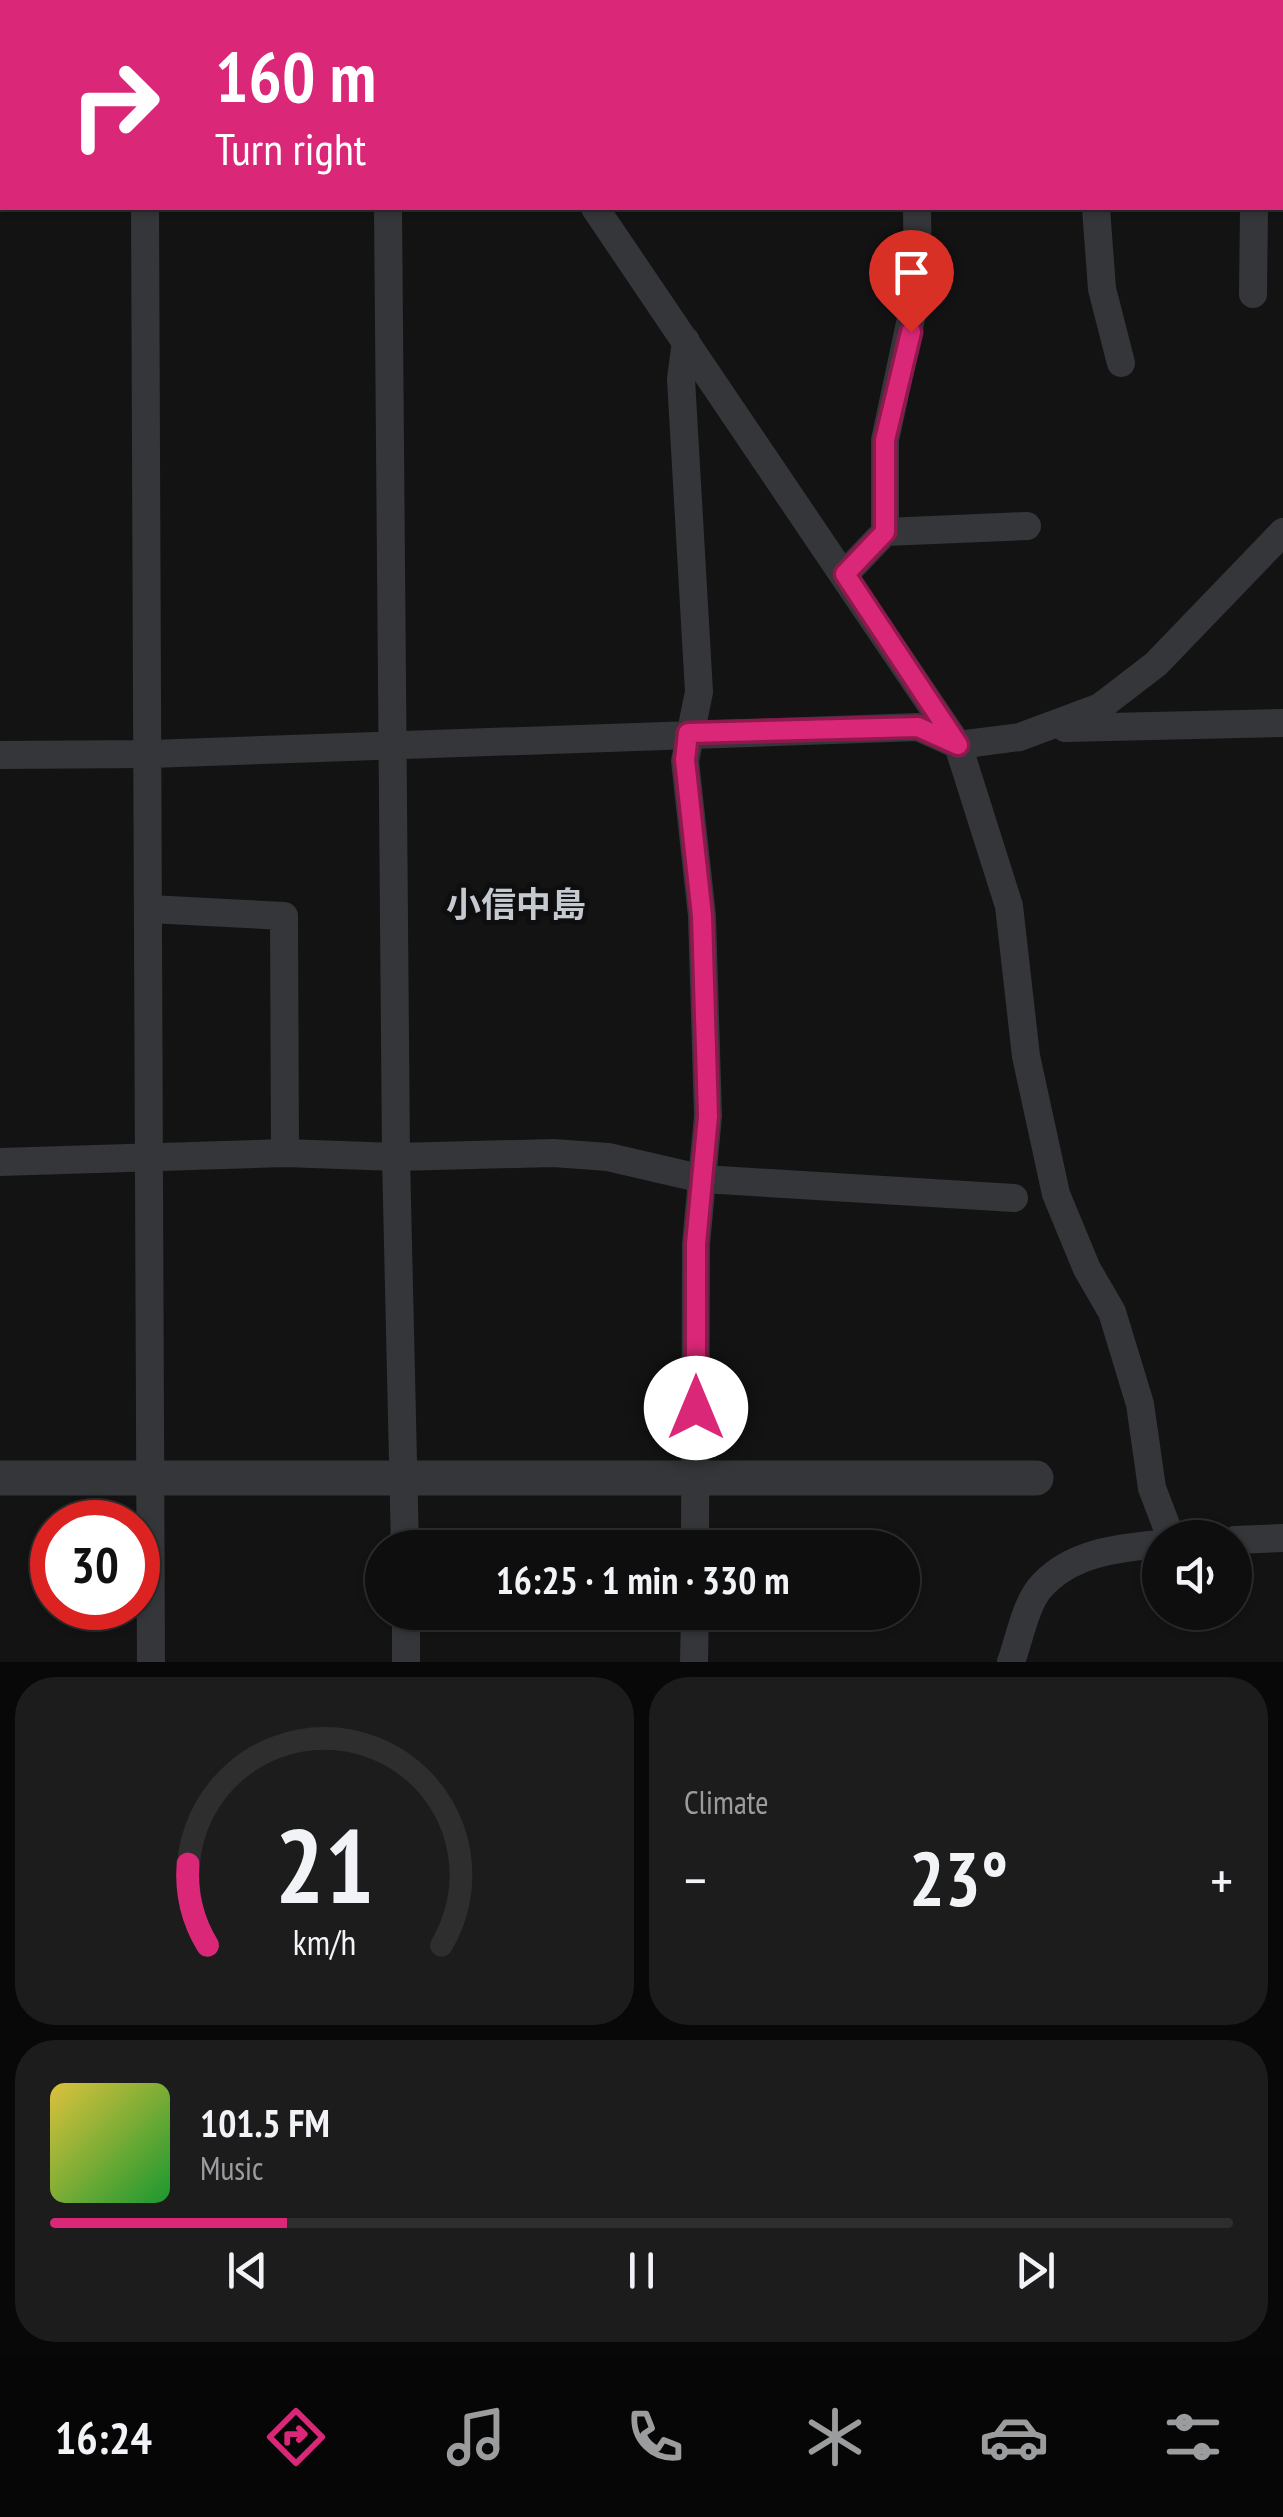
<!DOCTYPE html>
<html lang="en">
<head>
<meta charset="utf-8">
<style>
  :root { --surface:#0e0e0f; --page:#1c1c1d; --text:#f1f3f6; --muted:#9b9c9e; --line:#2e2e2f; --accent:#db2777 }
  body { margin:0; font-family:"PT Sans Narrow","Noto Sans JP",sans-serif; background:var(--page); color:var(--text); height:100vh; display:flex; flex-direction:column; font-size:38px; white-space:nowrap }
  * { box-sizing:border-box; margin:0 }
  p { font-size:32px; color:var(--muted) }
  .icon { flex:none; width:55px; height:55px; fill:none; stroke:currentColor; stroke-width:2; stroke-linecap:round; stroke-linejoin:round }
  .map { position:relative; height:1662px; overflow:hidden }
  .details { display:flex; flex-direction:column; gap:15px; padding:15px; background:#080808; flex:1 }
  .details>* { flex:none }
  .top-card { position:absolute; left:0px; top:0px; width:1285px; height:210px; box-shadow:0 2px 8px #0004,0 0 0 2px var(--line); background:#db2777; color:#fff; overflow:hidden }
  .tools { position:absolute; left:1142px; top:1520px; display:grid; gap:20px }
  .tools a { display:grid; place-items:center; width:110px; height:110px; border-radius:50%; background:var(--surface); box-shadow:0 2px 8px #0004,0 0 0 2px var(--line); font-size:50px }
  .speed { position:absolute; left:30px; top:1500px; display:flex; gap:20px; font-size:50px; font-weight:700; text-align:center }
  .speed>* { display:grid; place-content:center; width:130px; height:130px; border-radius:50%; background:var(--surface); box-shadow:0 2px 8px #0004,0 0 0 2px var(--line); line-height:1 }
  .speed .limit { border:15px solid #d22; background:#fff; color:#111 }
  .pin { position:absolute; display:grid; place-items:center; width:85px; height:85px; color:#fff; margin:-102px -42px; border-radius:50% 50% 50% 0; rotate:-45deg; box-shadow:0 0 10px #0007 }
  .pin .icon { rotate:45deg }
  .me { position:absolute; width:110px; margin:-55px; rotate:0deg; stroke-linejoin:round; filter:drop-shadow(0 0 8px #0008) }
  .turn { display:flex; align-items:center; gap:35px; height:210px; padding:0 50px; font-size:45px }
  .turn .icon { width:130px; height:130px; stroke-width:2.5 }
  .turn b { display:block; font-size:70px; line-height:85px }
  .big { font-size:75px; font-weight:600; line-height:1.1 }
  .details .tile { flex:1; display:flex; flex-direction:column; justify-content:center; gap:15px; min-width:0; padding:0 35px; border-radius:40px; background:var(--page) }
  .details .dial { align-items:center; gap:0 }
  .dial svg { height:260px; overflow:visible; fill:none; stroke:var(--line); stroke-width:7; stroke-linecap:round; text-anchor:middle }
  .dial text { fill:var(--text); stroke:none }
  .song { display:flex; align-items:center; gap:30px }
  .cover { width:120px; height:120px; border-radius:15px; background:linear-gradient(135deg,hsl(50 70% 55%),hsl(130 70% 35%)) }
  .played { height:10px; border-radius:5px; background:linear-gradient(90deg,var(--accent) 20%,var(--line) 20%) }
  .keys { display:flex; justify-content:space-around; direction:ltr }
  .heat { display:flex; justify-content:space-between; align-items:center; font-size:55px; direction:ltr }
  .details .tiles { flex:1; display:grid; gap:15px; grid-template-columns:1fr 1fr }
  .tile:last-child { grid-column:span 2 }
  .trip { position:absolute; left:365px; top:1530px; width:555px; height:100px; border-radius:50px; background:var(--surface); box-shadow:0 2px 8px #0004,0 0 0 2px var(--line); font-weight:600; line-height:100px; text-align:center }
  .dock { display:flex; height:160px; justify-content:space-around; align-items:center; background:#060606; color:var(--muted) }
  .dock .icon { width:70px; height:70px }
  .dock .selected { color:var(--accent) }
  .dock b { font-size:45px; color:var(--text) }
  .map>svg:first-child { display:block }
</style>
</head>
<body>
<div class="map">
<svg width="1283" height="1662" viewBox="0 0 1283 1662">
  <rect width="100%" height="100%" fill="#131314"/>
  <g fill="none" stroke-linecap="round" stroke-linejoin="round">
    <g stroke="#343639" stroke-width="28">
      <path d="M142 0V2"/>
      <path d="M388 0V2"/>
      <path d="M453 0 454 2"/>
      <path d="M916 0V2"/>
      <path d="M1122 0V2"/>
      <path d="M1281 0V2"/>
      <path d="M1282 22H1283"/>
      <path d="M0 34H2"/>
      <path d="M145 208 151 1662"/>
      <path d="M388 208 396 1157 405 1548"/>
      <path d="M595 208 958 745 1009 906 1026 1056 1056 1194 1087 1269 1112 1312 1140 1404 1152 1488 1171 1538"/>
      <path d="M1096 208 1102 289 1121 363"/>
      <path d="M1253 294 1254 208"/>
      <path d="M686 341 681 379 699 692 685 761 702 916 708 1116 696 1244 695 1548"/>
      <path d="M885 532V440L918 286 917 208"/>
      <path d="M845 574 885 532 1027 526"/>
      <path d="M1065 728 1283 723"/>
      <path d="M0 755 150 754 918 727 958 745 1020 737 1100 707 1156 664 1283 532"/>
      <path d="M149 909 284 916 285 1153"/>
      <path d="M0 1162 285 1153 396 1157 553 1153 608 1157 703 1179 1014 1198"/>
      <path d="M1235 1540 1283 1538"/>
      <path d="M406 1612V1662"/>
      <path d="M694 1662 695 1612"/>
      <path d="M1011 1662C1019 1640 1025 1607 1039 1589 1069 1553 1117 1548 1160 1544"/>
    </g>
    <path stroke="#343639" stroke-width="35" d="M0 1478H1036"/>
  </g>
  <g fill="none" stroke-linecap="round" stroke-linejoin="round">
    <defs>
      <path id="route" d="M696 1408V1244L708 1116 702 916 685 760 688 733 918 727 958 745 845 574 885 532V440L911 332"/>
    </defs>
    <use href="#route" stroke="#8e194d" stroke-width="25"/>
    <use href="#route" stroke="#db2777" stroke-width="18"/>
  </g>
  <g text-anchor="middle" stroke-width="10" stroke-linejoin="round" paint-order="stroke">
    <g font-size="35" font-weight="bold" fill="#c5cad1" stroke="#0e0e0f">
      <text x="516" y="917">小信中島</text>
    </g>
  </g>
</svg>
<div class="tools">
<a><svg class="icon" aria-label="sound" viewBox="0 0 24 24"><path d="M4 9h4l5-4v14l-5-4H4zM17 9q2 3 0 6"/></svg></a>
</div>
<div class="speed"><div class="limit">30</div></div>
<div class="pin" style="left:911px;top:332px;background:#d93025"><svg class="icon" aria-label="arrive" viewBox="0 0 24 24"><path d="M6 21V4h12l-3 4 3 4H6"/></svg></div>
<svg class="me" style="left:696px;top:1408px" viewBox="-20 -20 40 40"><circle r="19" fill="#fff"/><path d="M0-13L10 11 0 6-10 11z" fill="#db2777"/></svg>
<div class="trip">16:25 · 1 min · 330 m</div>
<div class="top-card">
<div class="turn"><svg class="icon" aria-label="right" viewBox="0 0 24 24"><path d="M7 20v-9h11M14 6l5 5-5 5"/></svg><div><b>160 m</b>Turn right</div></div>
</div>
</div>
<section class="details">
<div class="tiles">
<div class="tile dial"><svg viewBox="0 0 100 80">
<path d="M14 69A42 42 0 1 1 86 69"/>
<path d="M14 69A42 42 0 0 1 8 44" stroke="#db2777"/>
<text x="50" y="56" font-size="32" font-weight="700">21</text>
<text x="50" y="72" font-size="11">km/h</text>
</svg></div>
<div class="tile"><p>Climate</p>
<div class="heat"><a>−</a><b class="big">23°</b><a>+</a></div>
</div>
<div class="tile">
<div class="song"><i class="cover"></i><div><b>101.5 FM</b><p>Music</p></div></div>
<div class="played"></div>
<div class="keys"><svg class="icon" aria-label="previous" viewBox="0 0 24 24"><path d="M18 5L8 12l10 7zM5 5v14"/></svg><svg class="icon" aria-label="pause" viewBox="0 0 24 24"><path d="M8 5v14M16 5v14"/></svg><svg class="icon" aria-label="next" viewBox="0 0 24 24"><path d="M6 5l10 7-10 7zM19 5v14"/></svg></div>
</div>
</div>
</section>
<nav class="dock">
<b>16:24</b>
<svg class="icon selected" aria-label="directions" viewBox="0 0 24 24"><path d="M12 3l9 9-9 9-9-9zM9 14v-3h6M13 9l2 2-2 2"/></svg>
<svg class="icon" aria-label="music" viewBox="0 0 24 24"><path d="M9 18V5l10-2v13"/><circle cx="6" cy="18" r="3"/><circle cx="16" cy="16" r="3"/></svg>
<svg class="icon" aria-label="phone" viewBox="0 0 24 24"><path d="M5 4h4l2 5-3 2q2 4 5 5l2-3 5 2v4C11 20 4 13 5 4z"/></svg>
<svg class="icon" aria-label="climate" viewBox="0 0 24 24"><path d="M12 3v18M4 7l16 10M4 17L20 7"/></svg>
<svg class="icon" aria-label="car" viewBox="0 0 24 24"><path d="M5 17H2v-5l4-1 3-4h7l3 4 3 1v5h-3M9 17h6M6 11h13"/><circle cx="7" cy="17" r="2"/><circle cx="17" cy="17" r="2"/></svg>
<svg class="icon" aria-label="filters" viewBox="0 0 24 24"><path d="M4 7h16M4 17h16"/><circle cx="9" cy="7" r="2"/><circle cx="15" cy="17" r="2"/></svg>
</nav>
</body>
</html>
